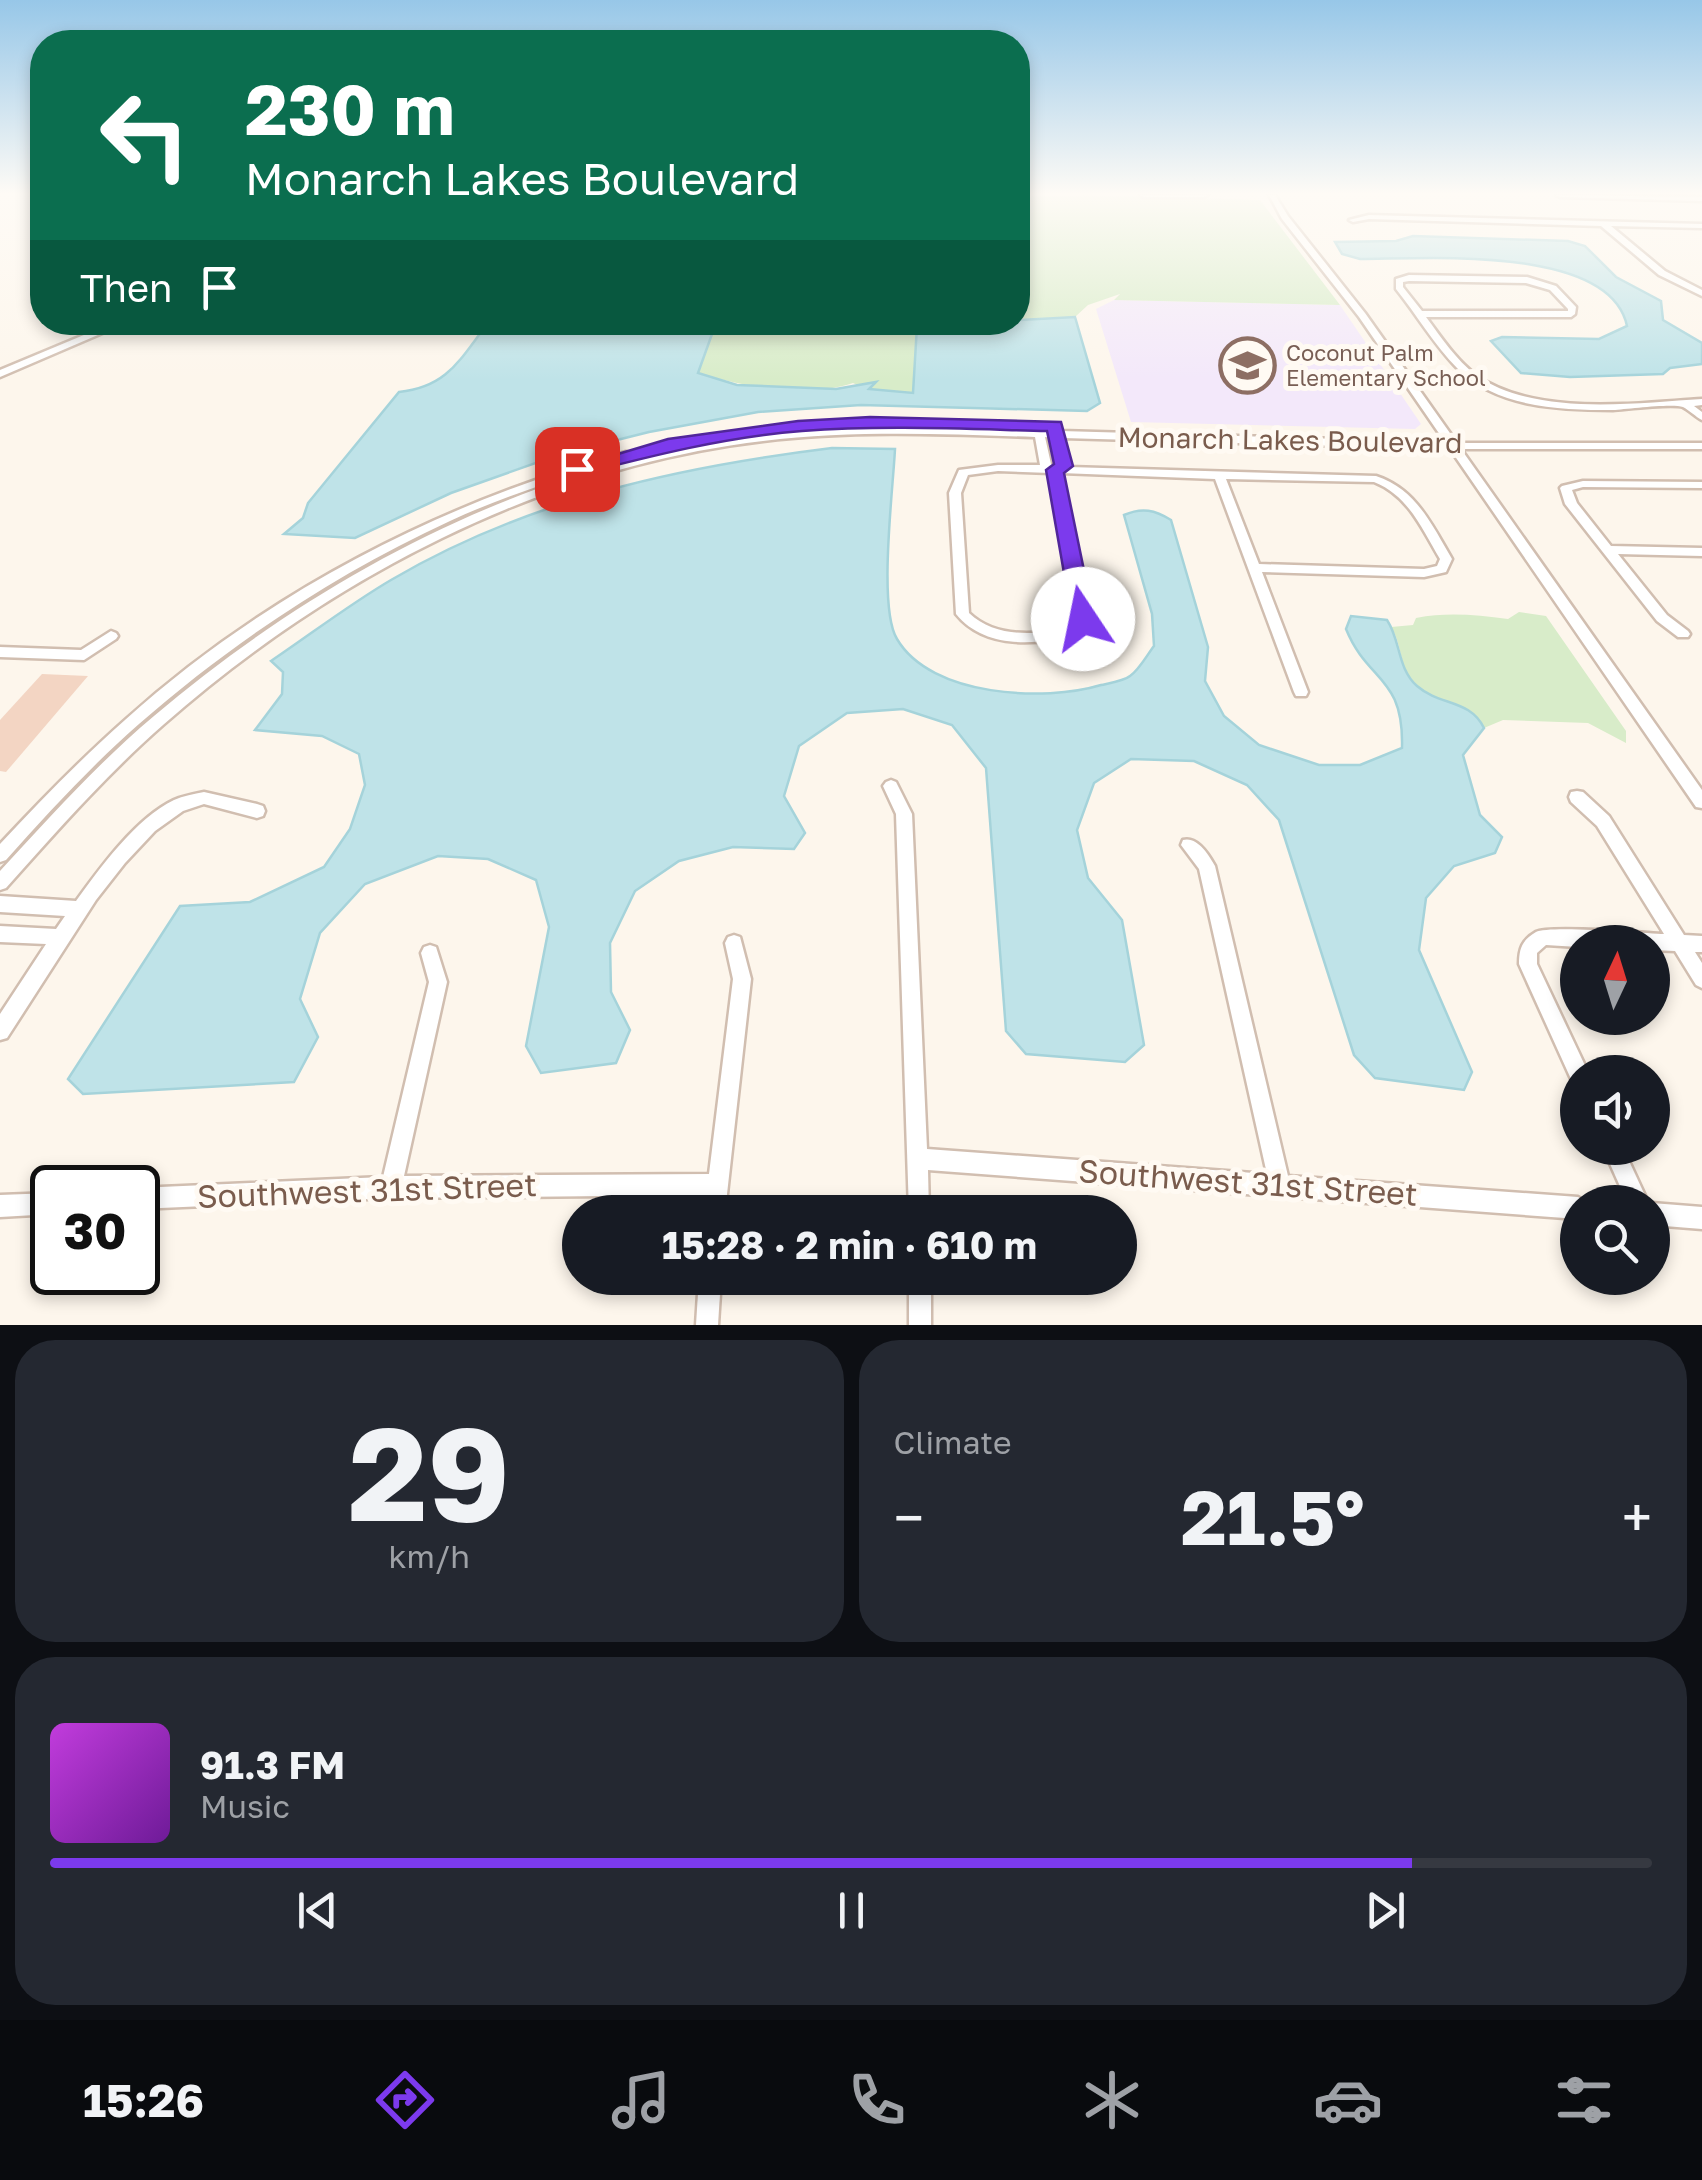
<!DOCTYPE html>
<html lang="en">
<head>
<meta charset="utf-8">
<style>
  :root { --surface:#171b24; --page:#242831; --text:#f1f3f6; --muted:#9ea1a6; --line:#363941; --accent:#7c3aed }
  body { margin:0; font-family:"Golos Text",sans-serif; background:var(--page); color:var(--text); height:100vh; display:flex; flex-direction:column; font-size:38px; white-space:nowrap }
  * { box-sizing:border-box; margin:0 }
  p { font-size:32px; color:var(--muted) }
  .icon { flex:none; width:55px; height:55px; fill:none; stroke:currentColor; stroke-width:2; stroke-linecap:round; stroke-linejoin:round }
  .map { position:relative; height:1325px; overflow:hidden }
  .details { display:flex; flex-direction:column; gap:15px; padding:15px; background:#0d0f14; flex:1 }
  .details>* { flex:none }
  .guide { position:absolute; left:30px; top:30px; width:1000px; height:305px; border-radius:40px; box-shadow:0 5px 15px #0003; background:#0b6e4f; color:#fff; overflow:hidden }
  .needle { width:65px; rotate:4deg }
  .buttons { position:absolute; left:1560px; top:925px; display:grid; gap:20px }
  .buttons a { display:grid; place-items:center; width:110px; height:110px; border-radius:50%; background:var(--surface); box-shadow:0 5px 15px #0003; font-size:50px }
  .speed { position:absolute; left:30px; top:1165px; display:flex; gap:20px; font-size:50px; font-weight:700; text-align:center }
  .speed>* { display:grid; place-content:center; width:130px; height:130px; border-radius:50%; background:var(--surface); box-shadow:0 5px 15px #0003; line-height:1 }
  .speed .limit { border:5px solid #111; border-radius:15px; background:#fff; color:#111 }
  .pin { position:absolute; display:grid; place-items:center; width:85px; height:85px; color:#fff; margin:-42px; border-radius:20px; box-shadow:0 5px 15px #0006 }
  .me { position:absolute; width:110px; margin:-55px; rotate:349deg; stroke-linejoin:round; filter:drop-shadow(0 0 8px #0008) }
  .turn { display:flex; align-items:center; gap:35px; height:210px; padding:0 50px; font-size:45px }
  .turn .icon { width:130px; height:130px; stroke-width:2.5 }
  .turn b { display:block; font-size:70px; line-height:85px }
  .then { display:flex; align-items:center; height:95px; padding:0 50px; background:#0003; gap:20px; font-size:38px }
  .big { font-size:75px; font-weight:700; line-height:1.1 }
  .details .card { flex:1; display:flex; flex-direction:column; justify-content:center; gap:15px; min-width:0; padding:0 35px; border-radius:40px; background:var(--page) }
  .details .dial { align-items:center; gap:0 }
  .dial b { font-size:130px; line-height:1 }
  .song { display:flex; align-items:center; gap:30px }
  .cover { width:120px; height:120px; border-radius:15px; background:linear-gradient(135deg,hsl(290 70% 55%),hsl(280 70% 35%)) }
  .played { height:10px; border-radius:5px; background:linear-gradient(90deg,var(--accent) 85%,var(--line) 85%) }
  .keys { display:flex; justify-content:space-around; direction:ltr }
  .heat { display:flex; justify-content:space-between; align-items:center; font-size:55px; direction:ltr }
  .details .tiles { flex:1; display:grid; gap:15px; grid-template-columns:1fr 1fr }
  .card:last-child { grid-column:span 2 }
  .trip { position:absolute; left:562px; top:1195px; width:575px; height:100px; border-radius:50px; background:var(--surface); box-shadow:0 5px 15px #0003; font-weight:700; line-height:100px; text-align:center }
  .dock { display:flex; height:160px; justify-content:space-around; align-items:center; background:#090b0e; color:var(--muted) }
  .dock .icon { width:70px; height:70px }
  .dock .on { color:var(--accent) }
  .dock b { font-size:45px; color:var(--text) }
  .map>svg:first-child { display:block }
</style>
</head>
<body>
<div class="map">
<svg width="1702" height="1325" viewBox="0 0 1702 1325">
  <rect width="100%" height="100%" fill="#fdf6ec"/>
  <path fill="#f3e8fa" d="M1114 300 1340 305 1421 424 1415 429 1131 422 1096 309Z"/>
  <g fill="#d8ecc9">
    <path d="M1085 195 1260 200 1340 305 1114 300 1120 294 1088 305 1075 317 1018 320V197Z"/>
    <path d="M716 323H978L918 326 913 393 866 389 853 383C809 398 740 387 697 372Z"/>
    <path d="M1519 612 1546 616 1626 731V743L1588 723 1503 720 1484 728C1469 699 1439 706 1417 685 1398 668 1403 645 1391 627L1413 625 1416 618C1448 612 1476 615 1508 619Z"/>
  </g>
  <g fill="#bfe3e8" stroke="#a5d3da" stroke-width="2.5">
    <path d="M1413 236 1568 241 1585 246 1616 277 1661 301 1663 320 1702 343V364L1670 368 1663 374 1570 377 1521 373 1491 341 1502 337 1599 339 1627 326C1610 244 1423 259 1360 259L1342 254 1335 242 1396 241Z"/>
    <path d="M1075 317 1100 403 1087 411 861 405 758 412 649 432 561 454 451 493 355 538 284 534 303 518 308 503 399 392C448 387 460 359 488 323L680 326 681 323H716L698 373 737 385 836 389 876 382 869 389 913 393 917 326Z"/>
    <path d="M832 448 895 449C893 490 878 608 897 639 931 697 1045 702 1101 685 1110 683 1124 681 1130 676 1139 670 1147 655 1154 646L1152 614 1124 515C1142 507 1155 510 1171 520L1208 647 1205 681 1224 716 1259 745 1319 765H1360L1402 748C1404 675 1368 683 1346 629L1351 616 1387 620C1401 641 1397 668 1417 686 1440 706 1470 699 1484 728L1463 755 1480 815 1502 837 1495 853 1454 866 1426 898 1419 950 1472 1072 1464 1090 1375 1078 1354 1055 1279 820 1247 785 1194 761 1131 759 1094 783 1077 830 1088 878 1122 920 1144 1045 1125 1062 1026 1054 1006 1031 986 768 952 725 903 709 847 713 799 746 784 796 805 833 794 849 733 847 679 861 635 891 610 943 611 992 630 1030 616 1063 541 1073 526 1046 549 927 536 880 488 859 438 856 365 884 320 933 300 999 318 1037 294 1082 83 1094 68 1079 180 906 250 902 324 867 350 829 365 785 359 754 322 736 255 730 282 694 283 672 271 661C311 634 350 604 391 580 527 500 677 467 832 448Z"/>
  </g>
  <path fill="#f3d5c3" d="M42 674 88 676 6 772 0 771V720Z"/>
  <g fill="none" stroke-linecap="round" stroke-linejoin="round">
    <defs>
      <g id="minor">
        <path d="M1140 195H1208L1204 197H1144Z"/>
        <path d="M1269 195H1275L1288 216 1365 313 1457 443H1702V449H1461L1702 790V808L1696 807 1450 449 1063 438 1069 467 1376 476C1416 489 1432 525 1452 559L1446 572 1424 577 1262 572 1308 692 1306 696H1296L1294 692 1215 479 1061 473 1090 619 1082 633C1041 645 986 651 956 614L949 493 959 470 998 465H1040L1035 437C944 434 853 430 763 441 542 467 328 579 163 725 106 775 56 832 6 888L0 890V871C49 818 98 763 154 716 326 570 536 462 762 434 852 423 943 427 1033 431V427L1038 424 1042 425 1044 431H1050L1051 426H1059L1061 431 1445 442 1359 317 1282 219ZM1045 437 1052 438 1058 465 1055 466 1051 464ZM998 471 1050 473 1076 619 1072 627C1039 635 996 639 969 613L961 493 968 475ZM1226 479 1374 482C1409 496 1422 529 1440 559L1437 566 1424 569 1259 564Z"/>
        <path d="M1556 195 1702 197V201L1560 197Z"/>
        <path d="M1369 215 1702 224V228L1611 226 1665 271 1702 290V296L1659 275 1601 226 1369 219 1353 222 1349 220Z"/>
        <path d="M1409 275 1527 277 1556 286 1576 307 1575 314 1571 317H1426C1441 337 1456 360 1476 375 1535 417 1634 403 1702 399V405L1694 406 1702 412V420C1696 417 1689 410 1683 407 1673 403 1627 409 1613 410 1561 410 1498 408 1458 369 1434 345 1417 315 1396 289V279ZM1409 281 1526 283 1550 290 1568 309V311H1422L1403 287V282Z"/>
        <path d="M115 322H128L0 377V370Z"/>
        <path d="M626 452 630 453V457C569 476 508 494 450 521 337 573 233 642 139 724 91 766 48 813 6 860L0 862V844C40 801 81 759 125 720 267 592 442 502 626 452Z"/>
        <path d="M1583 481 1702 482V488L1583 487 1572 490 1577 503 1611 546 1702 548V556L1618 554 1667 615 1688 631 1690 634 1688 637H1678L1657 621 1565 504 1560 488 1562 486Z"/>
        <path d="M111 631 116 633 118 636 116 639 84 660 0 657V647L81 650Z"/>
        <path d="M891 780 896 782 912 814 927 1149 1267 1174 1199 869 1181 845 1183 840C1197 836 1209 855 1215 866L1288 1176 1578 1197 1586 1202H1578V1219L928 1170 929 1212H909L896 814 883 786 886 782Z"/>
        <path d="M1577 791 1583 792 1609 816 1684 935 1702 936V952H1695L1702 963V988L1696 985 1675 951 1652 950V942H1578V947L1546 945 1537 953V964L1588 1072H1578V1082L1571 1079 1519 964C1519 949 1522 940 1536 932 1548 925 1644 933 1664 934L1597 826 1571 802 1569 797 1571 792Z"/>
        <path d="M204 792 257 804 263 806 265 811 263 816 257 818 204 804 183 811 155 831 125 863 96 900 7 1038 0 1040V1014L46 944 0 942V926L56 929 65 916 0 912V896L76 901C100 868 136 818 174 800 183 796 194 794 204 792Z"/>
        <path d="M734 935 740 937 751 979 725 1212H705L706 1195 391 1198 138 1209V1188L383 1177 429 982 421 953 424 947 430 945 436 947 447 982 404 1176 709 1174 733 979 725 943 728 937Z"/>
        <path d="M1603 1148H1623L1648 1202H1627Z"/>
        <path d="M52 1193V1214L0 1217V1195Z"/>
        <path d="M1652 1203 1702 1207V1229L1652 1225Z"/>
        <path d="M699 1278H721L718 1325H696Z"/>
        <rect x="909" y="1278" width="22" height="47"/>
      </g>
    </defs>
    <use href="#minor" stroke="#d1beb0" stroke-width="5"/>
    <use href="#minor" fill="#fff" fill-rule="evenodd"/>
  </g>
  <linearGradient id="sky" x2="0" y2="1"><stop stop-color="#97c7e8"/><stop offset="0.51" stop-color="#fefbf6"/><stop offset="1" stop-color="#fefbf6" stop-opacity="0"/></linearGradient>
  <rect width="1702" height="380" fill="url(#sky)"/>
  <path fill="#7c3aed" stroke="#51269a" stroke-width="2.5" d="M870 417 1061 422 1073 466 1064 473 1094 619 1091 624 1083 626 1072 619 1046 470 1054 464 1047 431C965 429 884 425 802 431 725 437 651 456 577 475L568 469 668 439 798 421Z"/>
  <defs>
    <symbol id="school-ring" viewBox="-11 -11 22 22"><circle r="9.5" fill="#fffaf3" stroke="#8d6e63" stroke-width="1.5"/><path d="M0-5L7-2L0 1L-7-2ZM-4 1L0 2.5L4 1V4Q0 6-4 4Z" fill="#8d6e63"/></symbol>
  </defs>
  <g fill-rule="evenodd">
    <use href="#school-ring" x="1216" y="334" width="63" height="63"/>
  </g>
  <g text-anchor="middle" stroke-width="10" stroke-linejoin="round" paint-order="stroke">
    <g font-size="22" fill="#785e54" stroke="#fffaf3" text-anchor="start">
      <text x="1286" y="361">Coconut Palm<tspan x="1286" dy="25">Elementary School</tspan></text>
    </g>
    <g font-size="28" fill="#7a5c4d" stroke="#fffaf3">
      <text transform="translate(1290 440) rotate(1)" y="10">Monarch Lakes Boulevard</text>
    </g>
    <g font-size="32" fill="#7a5c4d" stroke="#fffaf3">
      <text transform="translate(1248 1183) rotate(4)" y="11">Southwest 31st Street</text>
      <text transform="translate(367 1191) rotate(-2)" y="11">Southwest 31st Street</text>
    </g>
  </g>
</svg>
<div class="buttons">
<a><svg class="needle" viewBox="-14 -14 28 28"><path d="M0-13l5 13h-10z" fill="#e53935"/><path d="M0 13l5-13h-10z" fill="#9ea1a6"/></svg></a>
<a><svg class="icon" aria-label="sound" viewBox="0 0 24 24"><path d="M4 9h4l5-4v14l-5-4H4zM17 9q2 3 0 6"/></svg></a>
<a><svg class="icon" aria-label="search" viewBox="0 0 24 24"><circle cx="10" cy="10" r="6"/><path d="M15 15l6 6"/></svg></a>
</div>
<div class="speed"><div class="limit">30</div></div>
<div class="pin" style="left:577px;top:469px;background:#d93025"><svg class="icon" aria-label="arrive" viewBox="0 0 24 24"><path d="M6 21V4h12l-3 4 3 4H6"/></svg></div>
<svg class="me" style="left:1083px;top:619px" viewBox="-20 -20 40 40"><circle r="19" fill="#fff"/><path d="M0-13L10 11 0 6-10 11z" fill="#7c3aed"/></svg>
<div class="trip">15:28 · 2 min · 610 m</div>
<div class="guide">
<div class="turn"><svg class="icon" aria-label="left" viewBox="0 0 24 24"><path d="M17 20v-9H6M10 6l-5 5 5 5"/></svg><div><b>230 m</b>Monarch Lakes Boulevard</div></div>
<div class="then">Then<svg class="icon" aria-label="arrive" viewBox="0 0 24 24"><path d="M6 21V4h12l-3 4 3 4H6"/></svg></div>
</div>
</div>
<section class="details">
<div class="tiles">
<div class="card dial"><b>29</b><p>km/h</p></div>
<div class="card"><p>Climate</p>
<div class="heat"><a>−</a><b class="big">21.5°</b><a>+</a></div>
</div>
<div class="card">
<div class="song"><i class="cover"></i><div><b>91.3 FM</b><p>Music</p></div></div>
<div class="played"></div>
<div class="keys"><svg class="icon" aria-label="previous" viewBox="0 0 24 24"><path d="M18 5L8 12l10 7zM5 5v14"/></svg><svg class="icon" aria-label="pause" viewBox="0 0 24 24"><path d="M8 5v14M16 5v14"/></svg><svg class="icon" aria-label="next" viewBox="0 0 24 24"><path d="M6 5l10 7-10 7zM19 5v14"/></svg></div>
</div>
</div>
</section>
<nav class="dock">
<b>15:26</b>
<svg class="icon on" aria-label="directions" viewBox="0 0 24 24"><path d="M12 3l9 9-9 9-9-9zM9 14v-3h6M13 9l2 2-2 2"/></svg>
<svg class="icon" aria-label="music" viewBox="0 0 24 24"><path d="M9 18V5l10-2v13"/><circle cx="6" cy="18" r="3"/><circle cx="16" cy="16" r="3"/></svg>
<svg class="icon" aria-label="phone" viewBox="0 0 24 24"><path d="M5 4h4l2 5-3 2q2 4 5 5l2-3 5 2v4C11 20 4 13 5 4z"/></svg>
<svg class="icon" aria-label="climate" viewBox="0 0 24 24"><path d="M12 3v18M4 7l16 10M4 17L20 7"/></svg>
<svg class="icon" aria-label="car" viewBox="0 0 24 24"><path d="M5 17H2v-5l4-1 3-4h7l3 4 3 1v5h-3M9 17h6M6 11h13"/><circle cx="7" cy="17" r="2"/><circle cx="17" cy="17" r="2"/></svg>
<svg class="icon" aria-label="filters" viewBox="0 0 24 24"><path d="M4 7h16M4 17h16"/><circle cx="9" cy="7" r="2"/><circle cx="15" cy="17" r="2"/></svg>
</nav>
</body>
</html>
